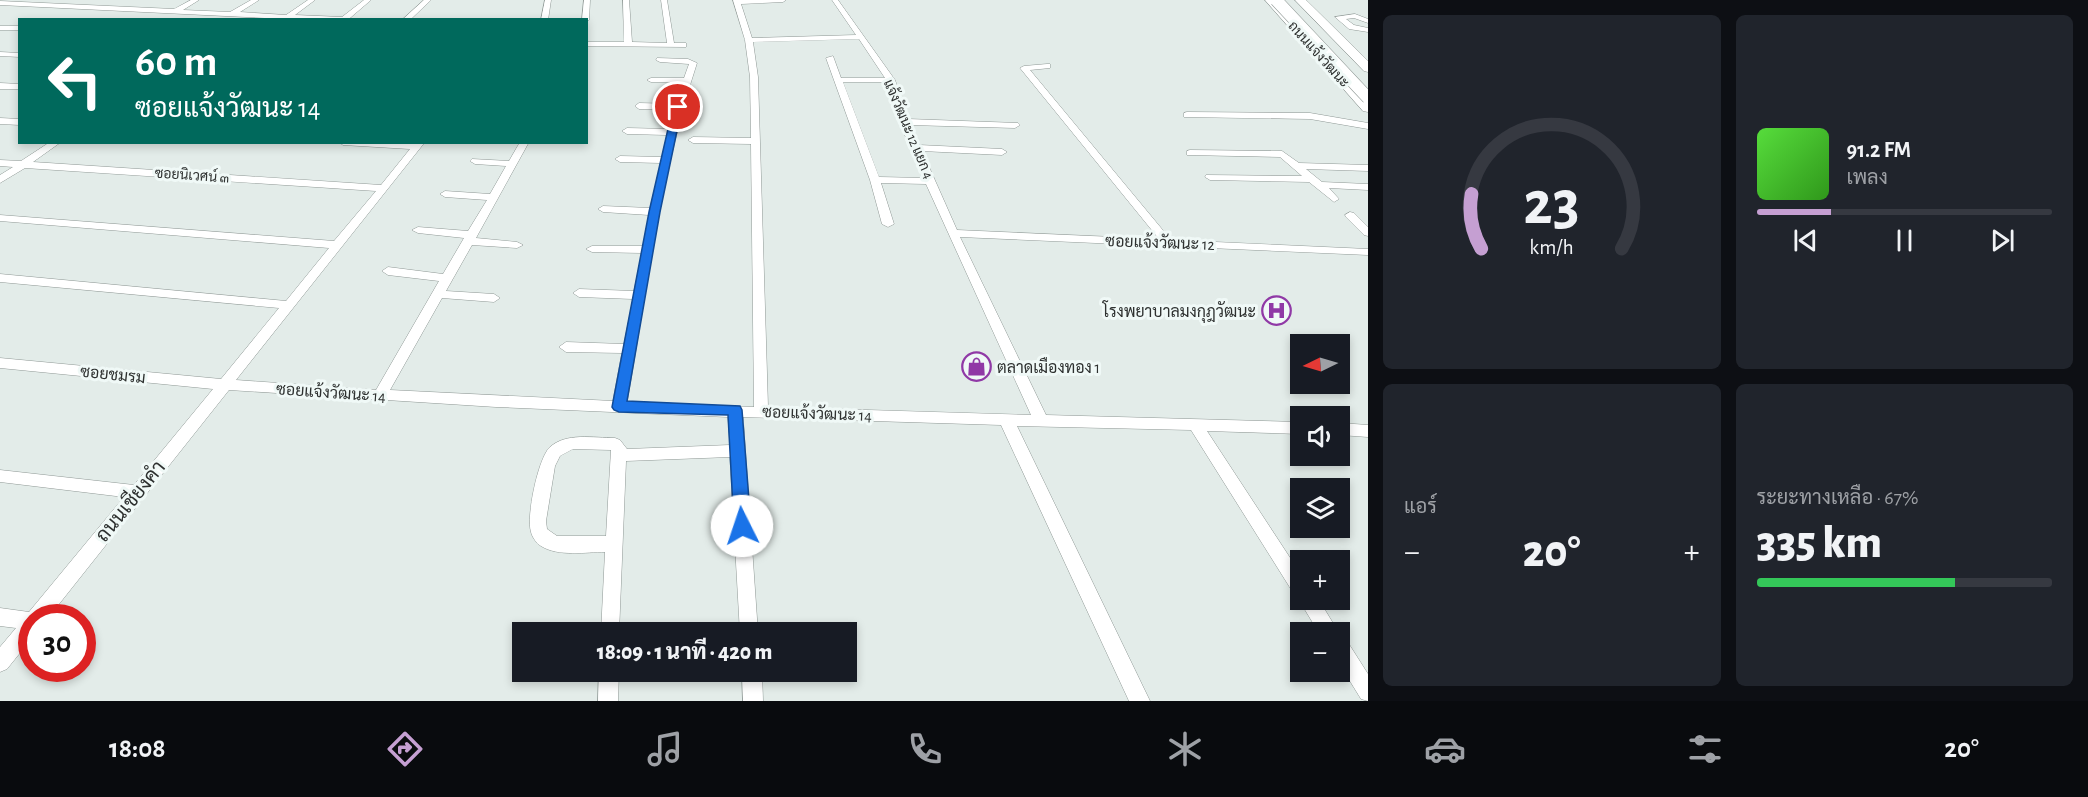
<!DOCTYPE html>
<html lang="th">
<head>
<meta charset="utf-8">
<style>
  :root { --surface:#171b24; --page:#20242c; --text:#f1f3f6; --muted:#9ea1a6; --line:#363941; --accent:#c59fd2 }
  body { margin:0; font-family:"Alegreya Sans",Sarabun,sans-serif; background:var(--page); color:var(--text); height:100vh; display:flex; flex-direction:column; font-size:22px; white-space:nowrap }
  * { box-sizing:border-box; margin:0 }
  p { font-size:20px; color:var(--muted) }
  .icon { flex:none; width:33px; height:33px; fill:none; stroke:currentColor; stroke-width:2; stroke-linecap:round; stroke-linejoin:round }
  .map { position:relative; flex:1; overflow:hidden }
  .panel { display:flex; flex-direction:column; gap:15px; padding:15px; background:#0d0f14; width:720px }
  .panel>* { flex:none }
  .banner { position:absolute; left:18px; top:18px; width:570px; height:126px; border-radius:0px; box-shadow:0 3px 9px #0003; background:#00695c; color:#fff; overflow:hidden }
  .needle { width:39px; rotate:265deg }
  .fabs { position:absolute; left:1290px; top:334px; display:grid; gap:12px }
  .fabs a { display:grid; place-items:center; width:60px; height:60px; border-radius:0px; background:var(--surface); box-shadow:0 3px 9px #0003; font-size:30px }
  .speed { position:absolute; left:18px; top:604px; display:flex; gap:12px; font-size:30px; font-weight:700; text-align:center }
  .speed>* { display:grid; place-content:center; width:78px; height:78px; border-radius:50%; background:var(--surface); box-shadow:0 3px 9px #0003; line-height:1 }
  .speed .limit { border:9px solid #d22; background:#fff; color:#111 }
  .pin { position:absolute; display:grid; place-items:center; width:51px; height:51px; color:#fff; margin:-26px; border:3px solid #fff; border-radius:50%; box-shadow:0 2px 6px #0007 }
  .me { position:absolute; width:66px; margin:-33px; rotate:356deg; stroke-linejoin:round; filter:drop-shadow(0 0 4px #0008) }
  .turn { display:flex; align-items:center; gap:21px; height:126px; padding:0 18px; font-size:27px }
  .turn .icon { width:78px; height:78px; stroke-width:2.5 }
  .turn b { display:block; font-size:42px; line-height:51px }
  .big { font-size:45px; font-weight:800; line-height:1.1 }
  .panel .tile { flex:1; display:flex; flex-direction:column; justify-content:center; gap:9px; min-width:0; padding:0 21px; border-radius:9px; background:var(--page) }
  .panel .dial { align-items:center; gap:0 }
  .dial svg { height:156px; overflow:visible; fill:none; stroke:var(--line); stroke-width:7; stroke-linecap:round; text-anchor:middle }
  .dial text { fill:var(--text); stroke:none }
  .song { display:flex; align-items:center; gap:18px }
  .cover { width:72px; height:72px; border-radius:9px; background:linear-gradient(135deg,hsl(110 70% 55%),hsl(110 70% 35%)) }
  .played { height:6px; border-radius:3px; background:linear-gradient(90deg,var(--accent) 25%,var(--line) 25%) }
  .keys { display:flex; justify-content:space-around; direction:ltr }
  .heat { display:flex; justify-content:space-between; align-items:center; font-size:33px; direction:ltr }
  .charge { height:9px; border-radius:4px; background:linear-gradient(90deg,#34c759 67%,var(--line) 0) }
  .panel .tiles { flex:1; display:grid; gap:15px; grid-template-columns:repeat(2,1fr) }
  .trip { position:absolute; left:512px; top:622px; width:345px; height:60px; border-radius:0px; background:var(--surface); box-shadow:0 3px 9px #0003; font-weight:800; line-height:60px; text-align:center }
  .tab-bar { display:flex; height:96px; justify-content:space-around; align-items:center; background:#090b0e; color:var(--muted) }
  .tab-bar .icon { width:42px; height:42px }
  .tab-bar .active { color:var(--accent) }
  .tab-bar b { font-size:27px; color:var(--text) }
  main { display:flex; flex:1; min-height:0 }
  .map>svg:first-child { display:block }
</style>
</head>
<body>
<main>
<div class="map">
<svg width="1368" height="701" viewBox="0 0 1368 701">
  <rect width="100%" height="100%" fill="#e3ece9"/>
  <g fill="none" stroke-linecap="round" stroke-linejoin="round">
    <defs>
      <g id="street">
        <path d="M191 0H199L183 10 230 12 251 0H259L240 12 286 15 308 0H315L295 15 342 17 364 0H371L350 18 357 20 287 19 0 5V1L174 9Z"/>
        <path d="M424 0H431L410 20H402Z"/>
        <path d="M545 0H551L548 20H541Z"/>
        <path d="M584 0H590L589 20 586 22V20H582Z"/>
        <path d="M623 0H629L632 42 667 43 661 0H667L674 43H686V47L586 46V42H624Z"/>
        <path d="M733 0H786L783 2 741 4 752 38 856 35 832 0H838L895 80 908 119 1018 123 1020 125 1015 128 910 125 919 145 1002 149 1007 152 1002 155 922 151 957 230 1159 239 1020 68 1024 66 1047 64H1050V68L1030 70 1171 240 1368 249V255L960 237 1046 415 1300 422V434L1207 431 1300 573V596L1294 594 1191 430 1017 426 1150 701H1129L1001 425 743 417 758 633H740L730 457 626 461 619 633H601L605 552C587 552 558 557 541 546 537 544 532 537 531 532 526 516 538 460 549 448 565 432 594 438 615 438L620 440 627 449 730 445 728 417 496 407 229 390 48 618H32V638L7 669 0 672V647L16 628 0 626V608L29 612 124 497 0 482V470L134 485 213 389 0 368V358L221 379 279 308 0 282V274L286 301 329 248 0 221V215L334 241 376 191 25 168 0 183V175L13 167 0 166V160L21 161 50 142H61L33 162 381 185 410 149 343 145 339 142H425L236 380 376 390 439 281 388 275 382 271 388 267 443 274 464 238 418 233 412 230 418 227 468 231 487 200 445 197 440 194 445 191 490 194 506 166 475 164 470 161 472 159 509 161 520 142H529L476 238 517 242 523 245 517 248 472 245 446 291 494 294 500 298 494 302 442 298 390 390 613 401 622 353 566 352 559 347 566 342 624 344 633 299 579 297 573 293 579 289 634 291 642 253 592 252 586 249 592 246H643L649 215 603 212 598 209 603 206 650 208 661 163 620 162 615 159 620 156 662 157 667 135 627 134 622 131 627 128 669 129 673 110 639 109 635 106 639 103 675 104 682 82H651L647 80 651 78H684L689 64 660 62 656 60 657 58 688 59 697 63C661 172 647 289 627 402L754 407 751 144 693 143 688 140 693 137 751 138 750 77 745 40ZM859 39 885 78H841L833 56 826 58 870 180 882 224 888 227 894 224 881 183 926 184 1031 415 768 407 758 77 753 42ZM843 82H888L899 122 924 178 879 177ZM573 449 611 450 606 536H557L547 529 546 521 555 466 560 456Z"/>
        <path d="M1355 14 1368 19V23L1354 18 1346 19 1354 25 1368 28V32L1349 29 1335 17Z"/>
        <rect x="0" y="26" width="20" height="4"/>
        <path d="M0 52 20 53V57L0 56Z"/>
        <path d="M0 83 20 84V89H0Z"/>
        <path d="M1187 112 1310 113 1368 123V129L1310 119 1184 117V113Z"/>
        <path d="M0 118 20 119V125L0 124Z"/>
        <path d="M1190 150 1282 151 1299 163 1368 165V171L1306 169 1322 182 1368 184V190L1329 188 1339 199 1334 202 1309 182 1210 180 1205 177 1206 175 1302 176 1280 157 1187 155V151Z"/>
        <path d="M1350 212 1354 213 1368 227V236L1364 235 1346 217 1345 215Z"/>
        <path d="M1340 423 1368 425V437L1340 435Z"/>
        <path d="M1300 596V600H1319L1339 633H1319L1299 600Z"/>
        <path d="M1340 639 1347 641 1368 674V701L1361 699 1340 665Z"/>
        <path d="M599 672H619L618 701H598Z"/>
        <path d="M742 672H762L763 701H743Z"/>
      </g>
      <g id="primary">
        <path d="M1265 0H1276L1368 100V112L1363 111Z"/>
        <path d="M1295 0H1306L1368 61V72L1364 71Z"/>
      </g>
    </defs>
    <use href="#street" stroke="#8f9895" stroke-width="1"/>
    <use href="#primary" stroke="#8f9895" stroke-width="1"/>
    <use href="#street" fill="#fff" fill-rule="evenodd"/>
    <use href="#primary" fill="#fff" fill-rule="evenodd"/>
    <defs>
      <path id="rail" d="M1281 0 1368 92"/>
    </defs>
    <use href="#rail" stroke="#838987" stroke-width="4"/>
    <use href="#rail" stroke="#f0f9f7" stroke-width="2" stroke-dasharray="7" stroke-linecap="butt"/>
    <defs>
      <path id="primary-bridge" d="M1276 0 1368 98"/>
    </defs>
    <use href="#primary-bridge" stroke="#8f9895" stroke-width="13" stroke-linecap="butt"/>
    <use href="#primary-bridge" stroke="#fff" stroke-width="12"/>
  </g>
  <path fill="#1a73e8" stroke="#114b97" stroke-width="1.5" d="M678 104 682 107 660 212 627 401 740 406 742 410 751 526 748 531 742 533 736 531 734 526 728 415 619 412 614 410 612 407 649 212 673 107Z"/>
  <defs>
    <symbol id="hospital-ring" viewBox="-11 -11 22 22"><circle r="9.5" fill="#f0f9f7" stroke="#9039a6" stroke-width="1.5"/><path d="M-5-5h3v3.5h4V-5h3V5h-3V1.5h-4V5h-3Z" fill="#9039a6"/></symbol>
    <symbol id="shop-ring" viewBox="-11 -11 22 22"><circle r="9.5" fill="#f0f9f7" stroke="#9039a6" stroke-width="1.5"/><path d="M-5-2.5h2.3a2.7 3.5 0 0 1 5.4 0H5L5.5 6h-11ZM-1.5-2.5h3a1.5 2.3 0 0 0-3 0Z" fill="#9039a6"/></symbol>
  </defs>
  <g fill-rule="evenodd">
    <use href="#hospital-ring" x="1260" y="294" width="33" height="33"/>
    <use href="#shop-ring" x="960" y="350" width="33" height="33"/>
  </g>
  <g text-anchor="middle" stroke-width="6" stroke-linejoin="round" paint-order="stroke">
    <g font-size="14" fill="#2e3130" stroke="#f0f9f7">
      <text transform="translate(1319 54) rotate(48)" y="5">ถนนแจ้งวัฒนะ</text>
      <text transform="translate(909 129) rotate(67)" y="5">แจ้งวัฒนะ 12 แยก 4</text>
      <text transform="translate(192 175) rotate(4)" y="5">ซอยนิเวศน์ ๓</text>
    </g>
    <g font-size="16" fill="#2e3130" stroke="#f0f9f7">
      <text transform="translate(1160 242) rotate(2)" y="6">ซอยแจ้งวัฒนะ 12</text>
      <text transform="translate(113 374) rotate(6)" y="6">ซอยชมรม</text>
      <text transform="translate(331 392) rotate(4)" y="6">ซอยแจ้งวัฒนะ 14</text>
      <text transform="translate(817 413) rotate(2)" y="6">ซอยแจ้งวัฒนะ 14</text>
    </g>
    <g font-size="16" fill="#2e3130" stroke="#f0f9f7" text-anchor="end">
      <text x="1256" y="317">โรงพยาบาลมงกุฎวัฒนะ</text>
      <text x="997" y="373" text-anchor="start">ตลาดเมืองทอง 1</text>
    </g>
    <g font-size="20" fill="#2e3130" stroke="#f0f9f7">
      <text transform="translate(130 501) rotate(-51)" y="7">ถนนเชียงคำ</text>
    </g>
  </g>
</svg>
<div class="fabs">
<a><svg class="needle" viewBox="-14 -14 28 28"><path d="M0-13l5 13h-10z" fill="#e53935"/><path d="M0 13l5-13h-10z" fill="#9ea1a6"/></svg></a>
<a><svg class="icon" aria-label="sound" viewBox="0 0 24 24"><path d="M4 9h4l5-4v14l-5-4H4zM17 9q2 3 0 6"/></svg></a>
<a><svg class="icon" aria-label="layers" viewBox="0 0 24 24"><path d="M12 4l9 5-9 5-9-5zM3 14l9 5 9-5"/></svg></a>
<a>+</a>
<a>−</a>
</div>
<div class="speed"><div class="limit">30</div></div>
<div class="pin" style="left:678px;top:107px;background:#d93025"><svg class="icon" aria-label="arrive" viewBox="0 0 24 24"><path d="M6 21V4h12l-3 4 3 4H6"/></svg></div>
<svg class="me" style="left:742px;top:526px" viewBox="-20 -20 40 40"><circle r="19" fill="#fff"/><path d="M0-13L10 11 0 6-10 11z" fill="#1a73e8"/></svg>
<div class="trip">18:09 · 1 นาที · 420 m</div>
<div class="banner">
<div class="turn"><svg class="icon" aria-label="left" viewBox="0 0 24 24"><path d="M17 20v-9H6M10 6l-5 5 5 5"/></svg><div><b>60 m</b>ซอยแจ้งวัฒนะ 14</div></div>
</div>
</div>
<section class="panel">
<div class="tiles">
<div class="tile dial"><svg viewBox="0 0 100 80">
<path d="M14 69A42 42 0 1 1 86 69"/>
<path d="M14 69A42 42 0 0 1 9 41" stroke="#c59fd2"/>
<text x="50" y="56" font-size="32" font-weight="700">23</text>
<text x="50" y="72" font-size="11">km/h</text>
</svg></div>
<div class="tile">
<div class="song"><i class="cover"></i><div><b>91.2 FM</b><p>เพลง</p></div></div>
<div class="played"></div>
<div class="keys"><svg class="icon" aria-label="previous" viewBox="0 0 24 24"><path d="M18 5L8 12l10 7zM5 5v14"/></svg><svg class="icon" aria-label="pause" viewBox="0 0 24 24"><path d="M8 5v14M16 5v14"/></svg><svg class="icon" aria-label="next" viewBox="0 0 24 24"><path d="M6 5l10 7-10 7zM19 5v14"/></svg></div>
</div>
<div class="tile"><p>แอร์</p>
<div class="heat"><a>−</a><b class="big">20°</b><a>+</a></div>
</div>
<div class="tile"><p>ระยะทางเหลือ · 67%</p><b class="big">335 km</b><div class="charge"></div></div>
</div>
</section>
</main>
<nav class="tab-bar">
<b>18:08</b>
<svg class="icon active" aria-label="directions" viewBox="0 0 24 24"><path d="M12 3l9 9-9 9-9-9zM9 14v-3h6M13 9l2 2-2 2"/></svg>
<svg class="icon" aria-label="music" viewBox="0 0 24 24"><path d="M9 18V5l10-2v13"/><circle cx="6" cy="18" r="3"/><circle cx="16" cy="16" r="3"/></svg>
<svg class="icon" aria-label="phone" viewBox="0 0 24 24"><path d="M5 4h4l2 5-3 2q2 4 5 5l2-3 5 2v4C11 20 4 13 5 4z"/></svg>
<svg class="icon" aria-label="climate" viewBox="0 0 24 24"><path d="M12 3v18M4 7l16 10M4 17L20 7"/></svg>
<svg class="icon" aria-label="car" viewBox="0 0 24 24"><path d="M5 17H2v-5l4-1 3-4h7l3 4 3 1v5h-3M9 17h6M6 11h13"/><circle cx="7" cy="17" r="2"/><circle cx="17" cy="17" r="2"/></svg>
<svg class="icon" aria-label="filters" viewBox="0 0 24 24"><path d="M4 7h16M4 17h16"/><circle cx="9" cy="7" r="2"/><circle cx="15" cy="17" r="2"/></svg>
<b>20°</b>
</nav>
</body>
</html>
